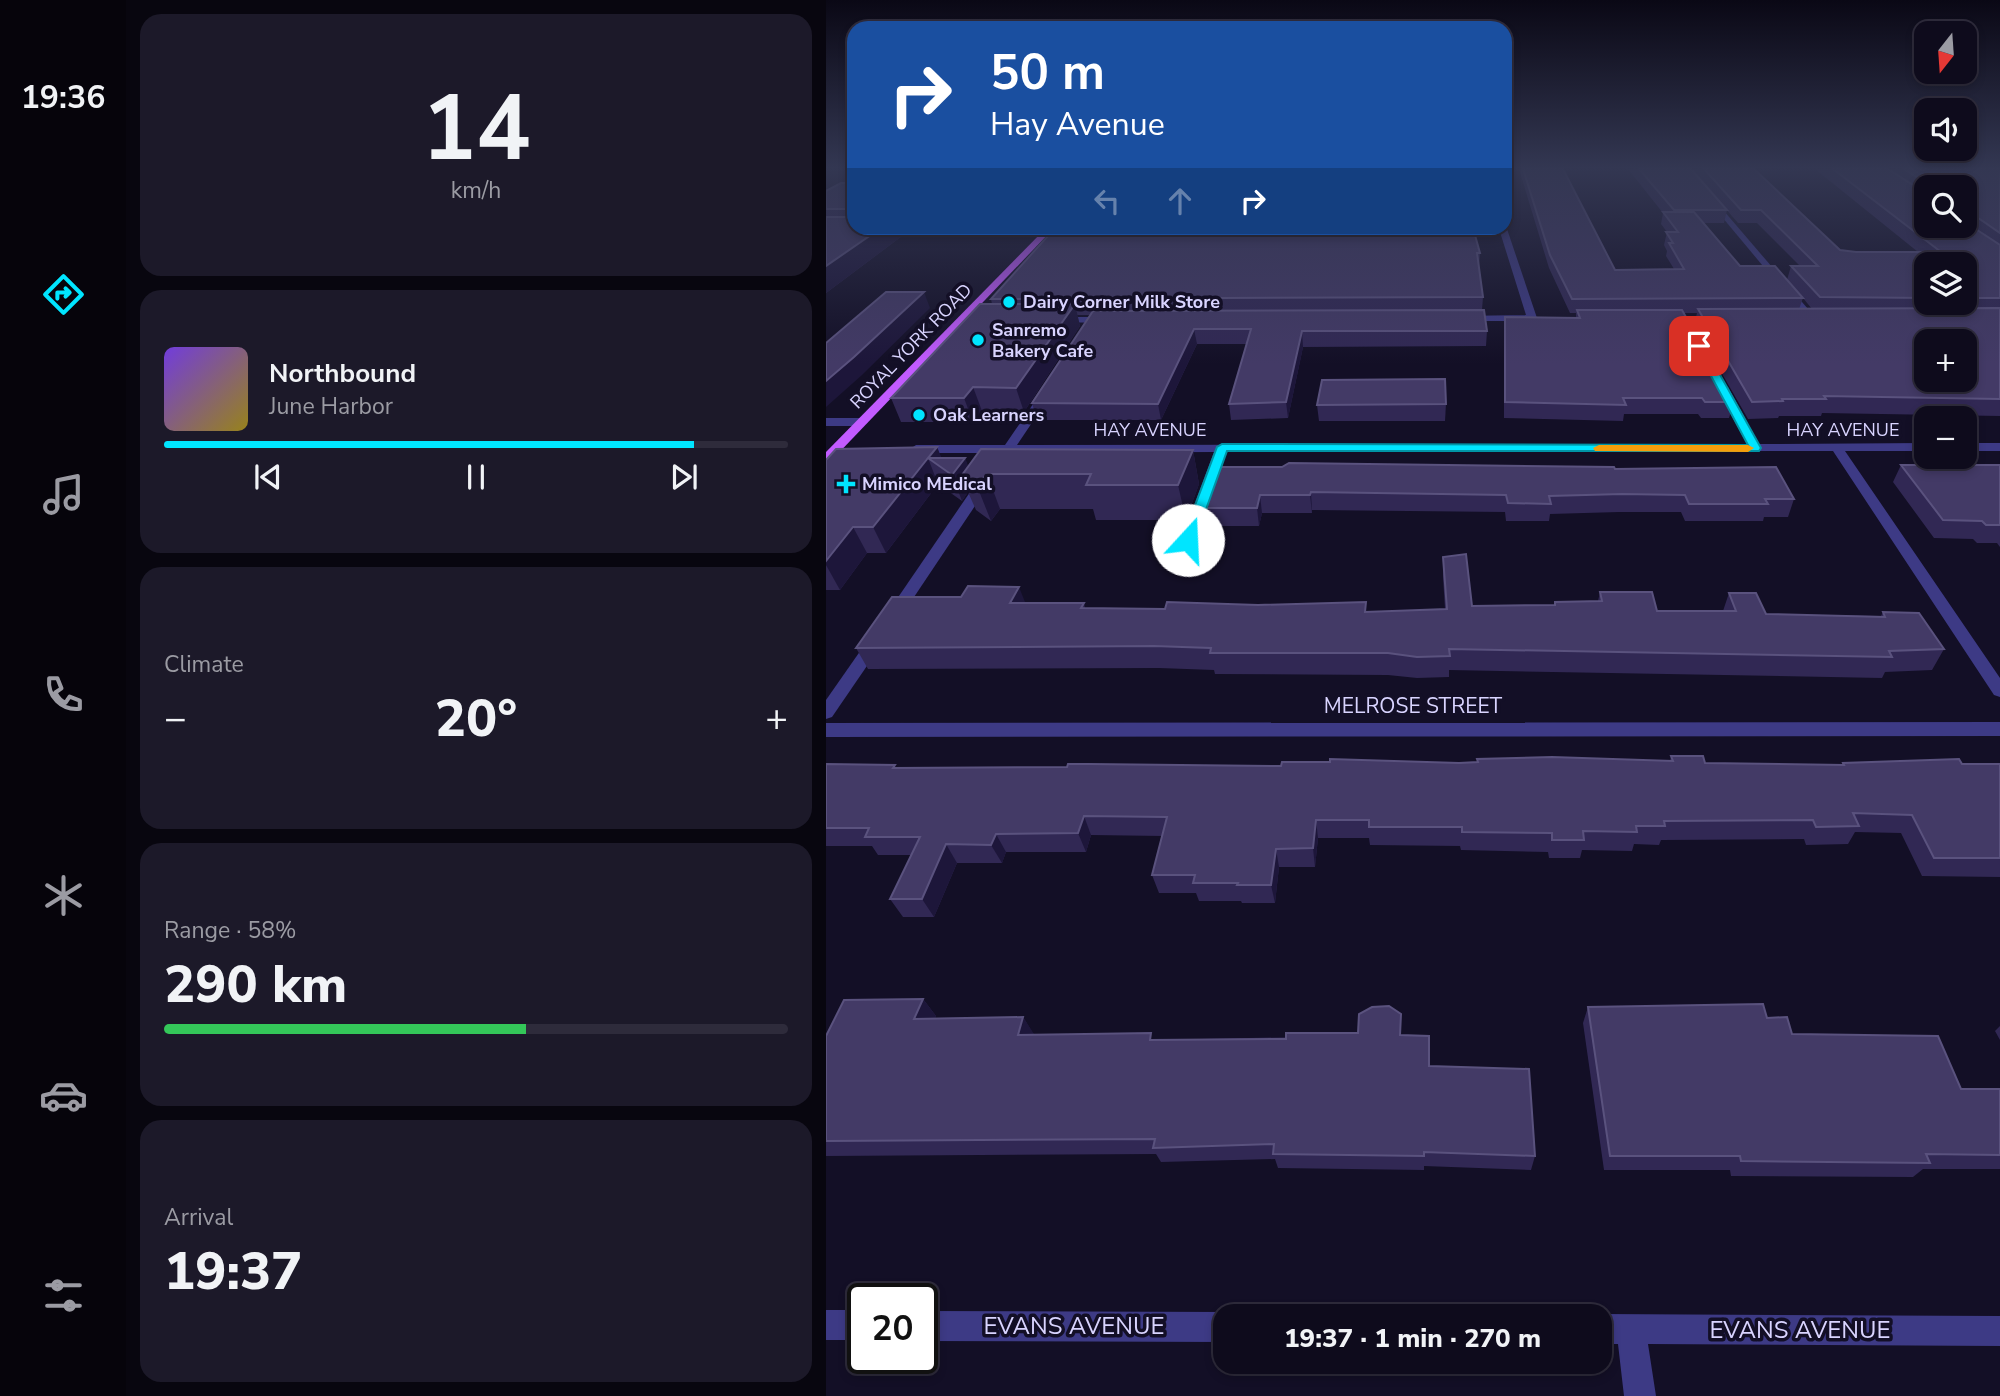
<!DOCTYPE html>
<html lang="en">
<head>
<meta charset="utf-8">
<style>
  :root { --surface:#0e0b1c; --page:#1c1929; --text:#f1f3f6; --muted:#9b9ba3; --line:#2e2b3b; --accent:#00e5ff }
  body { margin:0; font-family:"Nunito Sans",sans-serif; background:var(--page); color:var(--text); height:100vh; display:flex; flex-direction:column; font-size:26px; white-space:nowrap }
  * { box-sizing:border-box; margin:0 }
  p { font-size:23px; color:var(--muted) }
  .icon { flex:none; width:38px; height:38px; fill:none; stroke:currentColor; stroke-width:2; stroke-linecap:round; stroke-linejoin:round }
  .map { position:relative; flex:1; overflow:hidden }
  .side { display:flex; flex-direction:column; gap:14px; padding:14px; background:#08060f; width:700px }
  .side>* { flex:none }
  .top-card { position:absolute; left:21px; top:21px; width:665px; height:214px; border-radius:21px; box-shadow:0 4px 10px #0003,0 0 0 2px var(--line); background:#1a4fa0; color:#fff; overflow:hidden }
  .needle { width:46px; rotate:197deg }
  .buttons { position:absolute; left:1088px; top:21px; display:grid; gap:14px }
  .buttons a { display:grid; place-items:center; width:63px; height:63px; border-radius:14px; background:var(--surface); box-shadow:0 4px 10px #0003,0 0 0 2px var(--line); font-size:35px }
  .speed { position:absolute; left:21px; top:1283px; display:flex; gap:14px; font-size:35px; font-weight:700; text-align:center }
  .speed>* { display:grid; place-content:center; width:91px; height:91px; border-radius:50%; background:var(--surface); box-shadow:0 4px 10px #0003,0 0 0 2px var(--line); line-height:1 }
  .speed .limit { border:4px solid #111; border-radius:10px; background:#fff; color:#111 }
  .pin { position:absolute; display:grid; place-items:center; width:60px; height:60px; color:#fff; margin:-30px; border-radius:14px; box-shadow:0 4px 10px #0006 }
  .me { position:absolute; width:77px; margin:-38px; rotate:20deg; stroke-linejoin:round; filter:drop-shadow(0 0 5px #0008) }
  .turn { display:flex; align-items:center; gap:24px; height:147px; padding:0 28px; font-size:32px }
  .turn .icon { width:91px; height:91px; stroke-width:2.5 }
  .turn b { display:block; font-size:49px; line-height:60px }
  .lanes { display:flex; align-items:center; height:66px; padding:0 28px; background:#0003; justify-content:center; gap:35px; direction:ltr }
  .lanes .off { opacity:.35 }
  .big { font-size:52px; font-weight:800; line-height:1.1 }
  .side .tile { flex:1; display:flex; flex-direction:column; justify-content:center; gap:10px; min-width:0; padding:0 24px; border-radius:21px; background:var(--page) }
  .side .dial { align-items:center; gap:0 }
  .dial b { font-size:91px; line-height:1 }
  .song { display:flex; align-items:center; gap:21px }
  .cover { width:84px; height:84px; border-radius:10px; background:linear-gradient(135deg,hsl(260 70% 55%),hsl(50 70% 35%)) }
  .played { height:7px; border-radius:4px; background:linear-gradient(90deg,var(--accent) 85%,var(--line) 85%) }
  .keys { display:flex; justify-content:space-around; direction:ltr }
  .heat { display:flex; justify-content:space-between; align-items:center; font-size:38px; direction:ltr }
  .charge { height:10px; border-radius:5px; background:linear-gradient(90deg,#34c759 58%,var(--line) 0) }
  .trip { position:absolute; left:387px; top:1304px; width:399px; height:70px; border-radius:21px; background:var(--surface); box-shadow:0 4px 10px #0003,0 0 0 2px var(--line); font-weight:800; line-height:70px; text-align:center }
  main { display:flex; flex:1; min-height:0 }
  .dock { display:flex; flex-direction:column; width:126px; justify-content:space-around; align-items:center; background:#06040b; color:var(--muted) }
  .dock .icon { width:49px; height:49px }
  .dock .selected { color:var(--accent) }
  .dock b { font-size:32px; color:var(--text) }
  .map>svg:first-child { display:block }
</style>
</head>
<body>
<main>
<nav class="dock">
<b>19:36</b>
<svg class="icon selected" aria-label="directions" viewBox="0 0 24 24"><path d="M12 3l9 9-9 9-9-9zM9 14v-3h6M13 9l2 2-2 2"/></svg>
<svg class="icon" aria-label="music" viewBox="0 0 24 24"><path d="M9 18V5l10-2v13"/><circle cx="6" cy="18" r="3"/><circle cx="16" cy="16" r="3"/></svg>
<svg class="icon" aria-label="phone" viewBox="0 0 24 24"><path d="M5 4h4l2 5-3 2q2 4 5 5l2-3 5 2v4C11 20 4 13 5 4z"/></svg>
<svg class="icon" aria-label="climate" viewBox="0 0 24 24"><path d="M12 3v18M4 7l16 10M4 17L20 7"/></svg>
<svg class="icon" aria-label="car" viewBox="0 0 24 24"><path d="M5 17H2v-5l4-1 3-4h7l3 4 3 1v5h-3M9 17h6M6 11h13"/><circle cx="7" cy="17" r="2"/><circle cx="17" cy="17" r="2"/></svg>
<svg class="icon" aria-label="filters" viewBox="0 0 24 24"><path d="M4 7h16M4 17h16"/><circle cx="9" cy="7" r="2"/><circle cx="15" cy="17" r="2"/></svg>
</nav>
<section class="side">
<div class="tile dial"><b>14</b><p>km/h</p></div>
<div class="tile">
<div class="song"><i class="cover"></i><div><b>Northbound</b><p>June Harbor</p></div></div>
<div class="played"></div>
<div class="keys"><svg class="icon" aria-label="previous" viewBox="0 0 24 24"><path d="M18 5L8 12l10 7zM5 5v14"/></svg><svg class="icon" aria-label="pause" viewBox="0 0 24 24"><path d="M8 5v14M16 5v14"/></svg><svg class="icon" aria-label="next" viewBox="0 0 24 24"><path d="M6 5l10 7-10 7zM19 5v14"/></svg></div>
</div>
<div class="tile"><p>Climate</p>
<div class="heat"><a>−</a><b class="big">20°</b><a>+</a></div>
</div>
<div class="tile"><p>Range · 58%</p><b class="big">290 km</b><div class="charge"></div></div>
<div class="tile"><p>Arrival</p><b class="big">19:37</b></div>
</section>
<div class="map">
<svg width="1174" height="1396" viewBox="0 0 1174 1396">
  <rect width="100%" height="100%" fill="#130f26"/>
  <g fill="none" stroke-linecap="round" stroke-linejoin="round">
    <g fill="#3d3a85" fill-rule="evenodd">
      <path d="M856 169H862L988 316V320H982Z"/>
      <path d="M680 226 711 318 706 321H631V317L634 316 700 315 674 232 621 229Z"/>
      <path d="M250 228 253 232 51 233 47 231 51 229Z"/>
      <path d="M837 316H893L898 319 893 322 834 321V317Z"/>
      <path d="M228 317H284L289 320 284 323 225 322 223 320Z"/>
      <path d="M896 384 902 387 933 444 1101 443V451H1019L1174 678V697L1168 695 1007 451 401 452 369 540 362 544 355 540 388 452 186 453 179 458 175 457 174 453H90L84 449 90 445H179L216 391 220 390 226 393 191 445 921 444 890 387Z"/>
      <path d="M0 418H36L42 422 36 426H0Z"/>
      <rect x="1139" y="443" width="35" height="8"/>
      <path d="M158 478 165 482 74 618H62L60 615 62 612 153 479Z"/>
      <path d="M50 636 58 641 6 717 0 719V700L44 637Z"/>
      <path d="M1174 722V736L0 737V723Z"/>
      <rect x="0" y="1310" width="37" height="30"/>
      <path d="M96 1311 399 1312 409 1316H399V1342L96 1341Z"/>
      <path d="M774 1314 1174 1316V1346L822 1344 830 1396H798L792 1344H774V1316H769Z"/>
    </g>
    <path fill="#c25bff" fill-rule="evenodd" d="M220 228H228L4 462 0 463V452Z"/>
  </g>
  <g fill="#312854" fill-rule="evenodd">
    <path d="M693 169H737L789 270 848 269 840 256 841 251 838 245 841 232 835 224 837 213 802 169H865L901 210 898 223H878L914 266 961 280 965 266H974L931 223H912L865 169H928L1014 250 1030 252H1092L989 169H1174V416L996 413 995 416H953L952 418 922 419 868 325 871 313H858L908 402 903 418H875L872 414H798L797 421 678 418V332L679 317 750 318V313H744L723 268ZM1101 187H1139V226H1101ZM1101 264H1139V303H1101ZM977 298 986 309H973Z"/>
    <path d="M28 183V228H73L76 236 0 293V191Z"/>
    <path d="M654 253 653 268 657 297 656 310 661 331 660 346 477 347 462 418 405 420 403 404 421 344H371L335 420H211L206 403 264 315H251L254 326 198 412 156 411 147 422H75L65 398 166 304 165 299Z"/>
    <path d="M620 404 619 421H493L491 405Z"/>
    <path d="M111 447 115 458H139L142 467 367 450 373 484 360 520H270L267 509H174L165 521 150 510 142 492 136 501 112 484 60 553H41L14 590H0V460Z"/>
    <path d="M1075 465H1174V547L1171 543H1151L1147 539 1108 538 1067 482Z"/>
    <path d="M389 467 789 469 968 499 962 517H938L937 521H859L855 512H793L724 514 723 521H680L679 512 486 510V513H436L433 526H377L374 508Z"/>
    <path d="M617 557 646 606 728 605 729 602 772 601 774 592 831 611H897L903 593 940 614 1055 616 1057 612 1118 649 1106 670 1059 672 1056 678 623 670V677L591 678 562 675 389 674 388 670 333 668 42 669 30 648 135 597 199 603H258L259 609 540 612 619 609 617 577Z"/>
    <path d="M845 756 879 763 1015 765 1017 763 1174 764V877L1096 876 1075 833 1029 832 1022 844 980 845 978 839 835 840 833 845 808 844 806 851 756 850 754 858H723L722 852 635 850 634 846 544 845 543 838H492L489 867H453L449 903H416L415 901H373L370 893H333L326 875 337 836 265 835 260 852H180L176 863H131L108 917H77L64 899 85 855H52L46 846H0V764L71 768 455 766 633 763 844 761Z"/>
    <path d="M97 999 110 1016 109 1018 197 1017 208 1035 328 1040 575 1035 603 1066 709 1156 705 1170 598 1166V1170L452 1168 449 1159 335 1162 330 1154 0 1156V1036Z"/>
    <path d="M762 1007 941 1018 966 1034 1135 1089H1174V1169H1097L1087 1177 905 1176 904 1170H778L757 1023Z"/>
    <path d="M1174 1026V1040L1169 1031Z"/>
  </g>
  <g fill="#1d163a">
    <path d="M55 228H73L76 236 0 293V266Z"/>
    <path d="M98 292 104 308 36 375 0 407V381Z"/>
    <path d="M249 304 254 326 198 412 190 388Z"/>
    <path d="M368 329 371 344 335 420 332 404Z"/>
    <path d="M476 331 477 347 462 418 460 402Z"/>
    <path d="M147 387 156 411 147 422 138 398Z"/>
    <path d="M111 447 121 471 102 458Z"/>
    <path d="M367 450 373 484 360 520 352 485Z"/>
    <path d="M102 458 112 484 60 553 47 527Z"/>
    <path d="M139 458 149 483 136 475 142 492 136 501 126 475Z"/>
    <path d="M161 474 174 509 165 521 151 486Z"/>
    <path d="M485 492 486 510V513L484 495Z"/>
    <path d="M434 495 436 513 433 526 431 508Z"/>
    <path d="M27 527 41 553 14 590 0 565V561Z"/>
    <path d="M193 587 201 607 184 603Z"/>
    <path d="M258 816 265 835 260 852 252 833Z"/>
    <path d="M490 820 492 838 489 867 487 848Z"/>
    <path d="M170 834 180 852 176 863 165 845Z"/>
    <path d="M120 844 131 863 108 917 96 899Z"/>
    <path d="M450 849 453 867 449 903 445 885Z"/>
    <path d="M97 999 110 1016 103 1036 88 1019Z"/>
    <path d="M197 1017 208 1034 203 1051 192 1035Z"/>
  </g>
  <g fill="#433a66" stroke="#5a527e" stroke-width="2" fill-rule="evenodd">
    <path d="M697 169H737L789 270 858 269 843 243H847L840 232H852L837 212H868L914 266H949L977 298 746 299 724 255Z"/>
    <path d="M813 169H865L901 210H848Z"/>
    <path d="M878 169H928L1014 250 1030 252H1115L1007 169H1062L1101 194V226H1139V222L1174 245V298H1139V264H1101V298L994 297 965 266H992L935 210H915Z"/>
    <path d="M1078 169H1174V233L1142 211H1139V187H1106Z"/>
    <path d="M15 183H28V209H0V191Z"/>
    <path d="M0 217H28V228H55L0 266Z"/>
    <path d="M229 228H647L654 253H651L657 297 165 299Z"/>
    <path d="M60 292H98L28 357 0 381V343Z"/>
    <path d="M154 304H249L190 388 147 387 138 398H65Z"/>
    <path d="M1174 308V399L998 396 1000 399H956L957 401 926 402 872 309ZM1101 341H1139V380H1101Z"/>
    <path d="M658 310 661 331H476L460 402 403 404 425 329H368L332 404 206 403 267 311Z"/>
    <path d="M751 310H856L908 402H879L876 398H797L800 405 679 402V317L754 318Z"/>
    <path d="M619 379 620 404 491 405 496 380Z"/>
    <path d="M111 447 102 458H139L126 475 102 458 47 527H27L0 561V460L10 449Z"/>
    <path d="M155 449 367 450 352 485H260L265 474H161L151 486 136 475Z"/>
    <path d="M463 463 788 467 789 469 950 467 968 499H939L942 504H863L859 495 796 494 723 496 725 504 682 503 680 495 485 492 484 495H434L431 508H374L389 467H456Z"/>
    <path d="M1075 465H1174V525H1160L1156 521 1117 520Z"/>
    <path d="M640 554 646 606 729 605V602L776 601 774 592H826L831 611H910L903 593H930L940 614 1059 617 1057 612 1093 613 1118 649 1063 651 1066 657 623 649 624 656 591 657 562 653H384L385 648 328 646 30 648 66 597H135L142 586 193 587 184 603H258L255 608 339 609 341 602 432 605 540 602 539 612 621 609 617 557Z"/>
    <path d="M845 756H877L879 763 1018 765 1017 763 1133 759 1136 764H1174V858H1108L1086 815 1027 813 1033 826 990 827 987 820 838 821 839 826H810L811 832 757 831 758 840H726V833L636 832V827H543V820H490L487 848 450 849 445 885H411L412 883H367L369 875H326L341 817 258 816 252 833 170 834 165 845 120 844 96 899H64L94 837H39L43 828H0V764L69 765 67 768 241 767 242 764H263L455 766 456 762H504V759L633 763 652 762 651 759 726 757 847 761Z"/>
    <path d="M97 999 88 1019 197 1017 192 1035 325 1033 324 1040 460 1039V1033H532L533 1014 546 1007 563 1006 575 1014 574 1035 603 1036V1066L703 1069 709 1156 598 1152V1156L447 1154 448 1144 327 1148 329 1139 0 1141V1036L18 1000Z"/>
    <path d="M937 1004 941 1018 961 1017 966 1034 1112 1036 1135 1089H1174V1155L1100 1154 1104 1163 915 1161 914 1156H784L762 1007Z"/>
  </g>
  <linearGradient id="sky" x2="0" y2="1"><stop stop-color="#0a0815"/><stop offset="0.46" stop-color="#333752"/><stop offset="1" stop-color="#333752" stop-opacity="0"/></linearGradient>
  <rect width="1174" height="364" fill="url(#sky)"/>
  <path fill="#00e5ff" stroke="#0095a6" stroke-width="2" d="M873 344 878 346 935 448 933 451H401L369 540 362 544 356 540 391 447 396 444 922 445 869 346Z"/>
  <path fill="#f59e0b" d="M773 445H922L928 448 922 452 769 451 767 448Z"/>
  <g fill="#00e5ff" stroke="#130f26" stroke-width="2.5">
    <circle cx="183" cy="302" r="7"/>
    <circle cx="152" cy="340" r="7"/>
    <circle cx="93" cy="415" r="7"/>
    <path d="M16.5 473.5h7v7h7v7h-7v7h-7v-7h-7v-7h7z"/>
  </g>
  <g text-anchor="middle" stroke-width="7" stroke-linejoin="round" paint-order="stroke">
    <g font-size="18" font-weight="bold" fill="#d9d4ff" stroke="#130f26" text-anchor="start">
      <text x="197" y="308">Dairy Corner Milk Store</text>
      <text x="166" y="336">Sanremo<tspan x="166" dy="21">Bakery Cafe</tspan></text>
      <text x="107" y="421">Oak Learners</text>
      <text x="36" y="490">Mimico MEdical</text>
    </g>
    <g font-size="18" fill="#d9d4ff" stroke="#130f26">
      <text transform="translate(85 346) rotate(-46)" y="6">ROYAL YORK ROAD</text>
      <text x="324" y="436">HAY AVENUE</text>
      <text x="1017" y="436">HAY AVENUE</text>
    </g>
    <g font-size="21" fill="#d9d4ff" stroke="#130f26">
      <text x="587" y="713">MELROSE STREET</text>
    </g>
    <g font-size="24" fill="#d9d4ff" stroke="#130f26">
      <text x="248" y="1334">EVANS AVENUE</text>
      <text x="974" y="1338">EVANS AVENUE</text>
    </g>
  </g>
</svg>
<div class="buttons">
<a><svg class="needle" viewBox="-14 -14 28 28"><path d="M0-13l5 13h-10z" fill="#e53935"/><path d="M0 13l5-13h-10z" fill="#9b9ba3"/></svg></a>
<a><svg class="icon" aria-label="sound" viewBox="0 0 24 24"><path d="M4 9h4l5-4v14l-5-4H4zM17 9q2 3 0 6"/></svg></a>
<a><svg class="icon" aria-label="search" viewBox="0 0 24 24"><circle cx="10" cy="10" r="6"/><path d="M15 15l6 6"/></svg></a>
<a><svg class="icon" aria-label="layers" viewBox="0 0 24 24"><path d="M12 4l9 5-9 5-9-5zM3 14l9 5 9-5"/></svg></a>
<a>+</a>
<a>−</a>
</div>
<div class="speed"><div class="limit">20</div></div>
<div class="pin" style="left:873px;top:346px;background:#d93025"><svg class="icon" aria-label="arrive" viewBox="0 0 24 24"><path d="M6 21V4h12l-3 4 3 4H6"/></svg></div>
<svg class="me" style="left:362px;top:540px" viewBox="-20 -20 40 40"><circle r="19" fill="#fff"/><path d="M0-13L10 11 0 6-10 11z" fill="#00e5ff"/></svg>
<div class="trip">19:37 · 1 min · 270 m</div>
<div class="top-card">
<div class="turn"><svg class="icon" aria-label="right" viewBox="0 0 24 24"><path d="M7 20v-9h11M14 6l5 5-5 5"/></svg><div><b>50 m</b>Hay Avenue</div></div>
<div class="lanes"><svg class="icon off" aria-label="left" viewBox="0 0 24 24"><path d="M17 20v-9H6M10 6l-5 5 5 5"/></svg><svg class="icon off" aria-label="ahead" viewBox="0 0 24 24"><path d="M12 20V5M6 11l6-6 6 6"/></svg><svg class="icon" aria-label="right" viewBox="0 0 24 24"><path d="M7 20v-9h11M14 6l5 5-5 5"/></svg></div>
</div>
</div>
</main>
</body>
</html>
